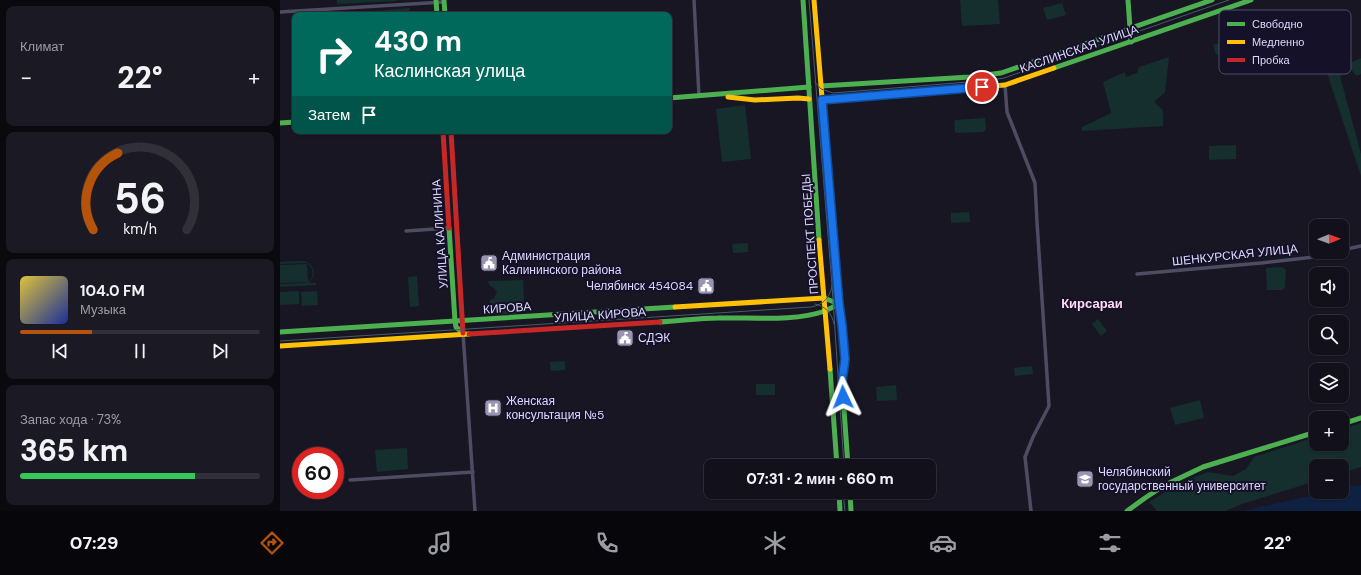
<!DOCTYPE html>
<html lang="ru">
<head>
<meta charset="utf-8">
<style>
  :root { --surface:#12101a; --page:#1b1923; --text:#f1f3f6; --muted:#9c9da2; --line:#313039; --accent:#b45309 }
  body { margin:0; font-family:"DM Sans",sans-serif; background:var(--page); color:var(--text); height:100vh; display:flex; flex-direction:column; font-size:15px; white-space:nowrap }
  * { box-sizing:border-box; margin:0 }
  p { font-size:13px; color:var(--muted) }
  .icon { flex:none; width:22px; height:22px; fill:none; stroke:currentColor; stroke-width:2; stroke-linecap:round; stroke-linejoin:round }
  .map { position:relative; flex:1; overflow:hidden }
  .details { display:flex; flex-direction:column; gap:6px; padding:6px; background:#0a090e; width:280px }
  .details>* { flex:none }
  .top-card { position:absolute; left:12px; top:12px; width:380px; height:122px; border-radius:8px; box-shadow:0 1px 3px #0004,0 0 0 1px var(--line); background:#00695c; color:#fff; overflow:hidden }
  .needle { width:26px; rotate:89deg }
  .controls { position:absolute; left:1029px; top:219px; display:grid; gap:8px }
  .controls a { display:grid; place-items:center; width:40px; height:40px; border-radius:8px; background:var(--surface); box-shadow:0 1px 3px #0004,0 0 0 1px var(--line); font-size:20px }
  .speed { position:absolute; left:12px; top:447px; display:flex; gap:8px; font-size:20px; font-weight:700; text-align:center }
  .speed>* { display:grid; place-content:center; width:52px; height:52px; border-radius:50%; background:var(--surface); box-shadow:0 1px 3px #0004,0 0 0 1px var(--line); line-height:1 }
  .speed .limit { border:6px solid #d22; background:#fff; color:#111 }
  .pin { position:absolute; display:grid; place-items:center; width:34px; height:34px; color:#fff; margin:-17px; border:2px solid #fff; border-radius:50%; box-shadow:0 1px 4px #0007 }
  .me { position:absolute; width:44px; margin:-22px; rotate:358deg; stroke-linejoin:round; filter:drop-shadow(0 0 3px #0008) }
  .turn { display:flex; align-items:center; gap:14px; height:84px; padding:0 16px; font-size:18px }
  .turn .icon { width:52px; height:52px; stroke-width:2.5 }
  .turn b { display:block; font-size:28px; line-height:34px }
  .then { display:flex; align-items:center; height:38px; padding:0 16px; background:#0003; gap:8px; font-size:15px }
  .big { font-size:30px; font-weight:800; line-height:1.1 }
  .details .card { flex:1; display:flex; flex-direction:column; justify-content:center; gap:6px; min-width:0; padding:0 14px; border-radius:8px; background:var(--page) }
  .details .dial { align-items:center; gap:0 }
  .dial svg { height:104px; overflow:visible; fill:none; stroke:var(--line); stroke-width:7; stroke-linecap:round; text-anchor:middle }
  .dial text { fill:var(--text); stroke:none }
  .song { display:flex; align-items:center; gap:12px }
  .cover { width:48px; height:48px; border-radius:6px; background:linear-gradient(135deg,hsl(50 70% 55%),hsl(230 70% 35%)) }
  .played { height:4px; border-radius:2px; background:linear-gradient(90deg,var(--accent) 30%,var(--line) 30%) }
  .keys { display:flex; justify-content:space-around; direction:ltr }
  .heat { display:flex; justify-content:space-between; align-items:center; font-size:22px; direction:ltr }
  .charge { height:6px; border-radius:3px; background:linear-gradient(90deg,#34c759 73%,var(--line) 0) }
  .trip { position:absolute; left:424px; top:459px; width:232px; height:40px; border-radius:8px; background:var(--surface); box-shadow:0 1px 3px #0004,0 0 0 1px var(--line); font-weight:800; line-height:40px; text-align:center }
  .dock { display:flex; height:64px; justify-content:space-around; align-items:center; background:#07060a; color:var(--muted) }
  .dock .icon { width:28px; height:28px }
  .dock .on { color:var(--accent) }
  .dock b { font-size:18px; color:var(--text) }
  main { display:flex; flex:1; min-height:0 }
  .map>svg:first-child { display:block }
</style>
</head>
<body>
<main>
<section class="details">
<div class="card"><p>Климат</p>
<div class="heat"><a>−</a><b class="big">22°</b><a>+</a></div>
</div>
<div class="card dial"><svg viewBox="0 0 100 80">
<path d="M14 69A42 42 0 1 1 86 69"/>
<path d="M14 69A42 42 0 0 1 33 10" stroke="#b45309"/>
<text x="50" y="56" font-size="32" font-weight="700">56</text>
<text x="50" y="72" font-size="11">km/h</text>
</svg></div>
<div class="card">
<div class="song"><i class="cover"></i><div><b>104.0 FM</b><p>Музыка</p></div></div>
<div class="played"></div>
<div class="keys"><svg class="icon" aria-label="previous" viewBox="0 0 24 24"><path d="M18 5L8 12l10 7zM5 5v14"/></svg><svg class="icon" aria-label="pause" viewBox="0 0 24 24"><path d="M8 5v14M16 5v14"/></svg><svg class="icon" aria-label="next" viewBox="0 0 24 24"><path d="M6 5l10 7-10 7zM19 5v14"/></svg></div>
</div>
<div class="card"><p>Запас хода · 73%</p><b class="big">365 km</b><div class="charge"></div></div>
</section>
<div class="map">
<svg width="1081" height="511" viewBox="0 0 1081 511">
  <rect width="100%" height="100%" fill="#181623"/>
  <g fill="#152e2e">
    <path d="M57 0H117V1L57 4Z"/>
    <path d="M680 0H718L720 24 682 26Z"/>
    <path d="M782 3 786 15 767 20 763 8Z"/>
    <path d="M130 8 129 15H44Z"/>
    <path d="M951 39 955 48 936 55 933 45Z"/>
    <path d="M889 57 885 92 874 102 883 110V126L802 131V127L831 113 823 82 845 72 846 77 857 73 859 67Z"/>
    <path d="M1081 58V74L1076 76 1071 69 1060 76 1081 154V176L1047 73Z"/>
    <path d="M465 105 471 159 442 162 436 109Z"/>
    <path d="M703 118H705L706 130 703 132 678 133 675 132 674 122 676 120Z"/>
    <path d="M956 145V159L929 160V146Z"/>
    <path d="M689 212 690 222 671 223V213Z"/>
    <path d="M468 243V252L453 253 452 244Z"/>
    <path d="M21 261C34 262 38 274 29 283H36V285L0 287V284L23 283 28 282 0 283V265L27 264 28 282C35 277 34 268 27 263L0 264V262Z"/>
    <path d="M1002 267 1006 270 1005 288 1001 290H987L986 268Z"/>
    <path d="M137 276 139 306 130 307 128 277Z"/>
    <path d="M243 280 244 302 210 306V300L214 298 217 292 214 288 209 285 208 281Z"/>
    <path d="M19 291V304L0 305V292Z"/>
    <path d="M37 291 38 305 22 306 21 292Z"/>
    <path d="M237 309V314H210V310Z"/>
    <path d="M818 319 827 331 821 336 812 324Z"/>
    <path d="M285 361V370L271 371 270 362Z"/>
    <path d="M752 366 753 374 735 376 734 368Z"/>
    <rect x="476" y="384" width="19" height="11"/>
    <path d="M616 385 617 400 597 401 596 387Z"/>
    <path d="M920 400 924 418 895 425 890 408Z"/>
    <path d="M1081 423V467L1062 473V466H1036V481L962 504 946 511H877L869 502 900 483 928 472 953 476 966 469 974 457 1036 437V444H1062V429Z"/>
    <path d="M127 448 128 469 97 472 95 450Z"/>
  </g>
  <path fill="#0e2142" d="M1062 484 1072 486 1081 485V511H962L1029 496 1041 492H1062Z"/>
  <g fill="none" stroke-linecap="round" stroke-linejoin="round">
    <g stroke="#4d4c63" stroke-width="3.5">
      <path d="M414 0 419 96"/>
      <path d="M0 12 164 2"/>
      <path d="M725 85 727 112 755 183 757 222 769 406 753 437 745 457 751 511"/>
      <path d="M126 231 169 228"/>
      <path d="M1062 250 1081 246"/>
      <path d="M857 274 981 263 1034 257 1055 252"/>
      <path d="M183 333 195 511"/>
      <path d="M70 480 193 472"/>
    </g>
    <g stroke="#4caf50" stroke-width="5">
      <path d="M156 0 157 15"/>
      <path d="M164 0 165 15"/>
      <path d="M523 0 539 240"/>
      <path d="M848 0 851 42"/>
      <path d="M774 68 971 0"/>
      <path d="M541 86 690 77 721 73 932 0"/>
      <path d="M389 98 529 87"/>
      <path d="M0 123 15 122"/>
      <path d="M169 228 175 321 176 327 183 333"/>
      <path d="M554 244 565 359 562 381 568 466"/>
      <path d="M544 298 559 304"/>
      <path d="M545 311 559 304"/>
      <path d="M380 322C400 321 419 318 438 318 472 317 513 322 545 311"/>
      <path d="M0 332 395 307"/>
      <path d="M550 369 557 466"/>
      <path d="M1062 424 1081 418"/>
      <path d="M559 492 560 511"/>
      <path d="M570 492 571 511"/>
      <path d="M847 511 865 498 883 486 923 467 1036 432"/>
    </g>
    <g stroke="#ffc107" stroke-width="5">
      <path d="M534 0 554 244"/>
      <path d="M448 97 475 100 518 98 529 99"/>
      <path d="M542 100 725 85 774 68"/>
      <path d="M539 240 550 369"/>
      <path d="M395 307 544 298"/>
      <path d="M0 346 189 334"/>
    </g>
    <g stroke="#c62828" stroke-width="5">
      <path d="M163 131 169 228"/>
      <path d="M171 131 183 333"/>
      <path d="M189 334 380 322"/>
    </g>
    <g stroke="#465b6a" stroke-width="1">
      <path d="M529 0 552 285 564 466"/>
      <path d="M535 82 541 89 553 93 712 80 724 78 949 0"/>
      <path d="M535 304C545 306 552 313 554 324"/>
      <path d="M0 341 531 307C543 305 551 297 552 285"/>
      <path d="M563 492 565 511"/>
    </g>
  </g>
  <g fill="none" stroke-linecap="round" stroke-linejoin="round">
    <defs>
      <path id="route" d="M563 397 562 381 565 359 562 325 559 304 542 100 702 87"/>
    </defs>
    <use href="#route" stroke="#114b97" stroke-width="10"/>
    <use href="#route" stroke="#1a73e8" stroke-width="7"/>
  </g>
  <defs>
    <symbol id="civic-square" viewBox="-11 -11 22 22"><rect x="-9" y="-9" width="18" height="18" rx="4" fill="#9895b1" stroke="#151128"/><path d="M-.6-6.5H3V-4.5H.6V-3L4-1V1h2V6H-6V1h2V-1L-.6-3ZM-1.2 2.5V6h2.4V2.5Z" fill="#fff"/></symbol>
    <symbol id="hospital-square" viewBox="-11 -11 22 22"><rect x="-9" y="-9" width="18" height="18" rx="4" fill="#9895b1" stroke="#151128"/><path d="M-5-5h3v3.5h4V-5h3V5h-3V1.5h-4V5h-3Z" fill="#fff"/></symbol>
    <symbol id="university-square" viewBox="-11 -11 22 22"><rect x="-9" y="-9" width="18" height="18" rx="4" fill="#9895b1" stroke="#151128"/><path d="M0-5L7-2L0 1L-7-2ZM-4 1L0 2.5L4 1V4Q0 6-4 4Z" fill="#fff"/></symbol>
  </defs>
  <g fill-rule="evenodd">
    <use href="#civic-square" x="199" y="253" width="20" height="20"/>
    <use href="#civic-square" x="416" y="276" width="20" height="20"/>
    <use href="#civic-square" x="335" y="328" width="20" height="20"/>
    <use href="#hospital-square" x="203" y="398" width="20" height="20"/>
    <use href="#university-square" x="795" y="469" width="20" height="20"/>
  </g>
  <g text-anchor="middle" stroke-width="4" stroke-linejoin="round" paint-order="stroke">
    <g font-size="12" fill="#ddd9fe" stroke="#151128">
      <text transform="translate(799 49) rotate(-19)" y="4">КАСЛИНСКАЯ УЛИЦА</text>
      <text transform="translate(160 234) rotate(-94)" y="4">УЛИЦА КАЛИНИНА</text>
      <text transform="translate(530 234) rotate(-94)" y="4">ПРОСПЕКТ ПОБЕДЫ</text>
      <text transform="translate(955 255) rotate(-6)" y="4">ШЕНКУРСКАЯ УЛИЦА</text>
      <text transform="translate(227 308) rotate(-4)" y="4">КИРОВА</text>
      <text transform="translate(320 315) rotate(-4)" y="4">УЛИЦА КИРОВА</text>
    </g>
    <g font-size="12" fill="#ddd9fe" stroke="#151128" text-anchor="start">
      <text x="222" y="260">Администрация<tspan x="222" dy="14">Калининского района</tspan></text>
      <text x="413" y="290" text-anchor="end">Челябинск 454084</text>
      <text x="358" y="342">СДЭК</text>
      <text x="226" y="405">Женская<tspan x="226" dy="14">консультация №5</tspan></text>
      <text x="818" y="476">Челябинский<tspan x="818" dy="14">государственный университет</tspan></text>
    </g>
    <g font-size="13" font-weight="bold" fill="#fedbf2" stroke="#151128">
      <text x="812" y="308">Кирсараи</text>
    </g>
  </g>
  <rect x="939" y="10" width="132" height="64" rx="6" fill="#151128" stroke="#514d68" stroke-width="1"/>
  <rect x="947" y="22" width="18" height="4" fill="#4caf50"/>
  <rect x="947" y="40" width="18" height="4" fill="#ffc107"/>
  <rect x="947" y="58" width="18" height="4" fill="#c62828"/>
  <g font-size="11" fill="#ddd9fe">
    <text x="972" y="28">Свободно</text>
    <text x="972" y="46">Медленно</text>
    <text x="972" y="64">Пробка</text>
  </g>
</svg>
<div class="controls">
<a><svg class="needle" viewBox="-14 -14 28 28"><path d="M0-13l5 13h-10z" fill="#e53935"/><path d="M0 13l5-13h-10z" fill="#9c9da2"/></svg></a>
<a><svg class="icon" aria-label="sound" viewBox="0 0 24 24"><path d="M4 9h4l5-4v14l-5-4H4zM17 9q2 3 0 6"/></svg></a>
<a><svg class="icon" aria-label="search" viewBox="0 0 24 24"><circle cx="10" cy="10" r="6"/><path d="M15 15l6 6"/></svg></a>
<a><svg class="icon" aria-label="layers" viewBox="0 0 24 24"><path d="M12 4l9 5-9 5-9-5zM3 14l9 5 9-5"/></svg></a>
<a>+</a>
<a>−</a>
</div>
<div class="speed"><div class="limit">60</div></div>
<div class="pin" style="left:702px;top:87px;background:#d93025"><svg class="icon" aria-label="arrive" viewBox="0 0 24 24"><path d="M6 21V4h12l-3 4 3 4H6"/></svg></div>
<svg class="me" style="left:563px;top:397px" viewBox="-20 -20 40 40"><path d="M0-17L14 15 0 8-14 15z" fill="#1a73e8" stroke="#fff" stroke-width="4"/></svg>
<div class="trip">07:31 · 2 мин · 660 m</div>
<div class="top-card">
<div class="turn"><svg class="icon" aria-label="right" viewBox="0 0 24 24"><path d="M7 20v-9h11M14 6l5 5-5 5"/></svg><div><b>430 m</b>Каслинская улица</div></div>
<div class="then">Затем<svg class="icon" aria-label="arrive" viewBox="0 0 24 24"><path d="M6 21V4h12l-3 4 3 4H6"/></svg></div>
</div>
</div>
</main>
<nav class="dock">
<b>07:29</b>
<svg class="icon on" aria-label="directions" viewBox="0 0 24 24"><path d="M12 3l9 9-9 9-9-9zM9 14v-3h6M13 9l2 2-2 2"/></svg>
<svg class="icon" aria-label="music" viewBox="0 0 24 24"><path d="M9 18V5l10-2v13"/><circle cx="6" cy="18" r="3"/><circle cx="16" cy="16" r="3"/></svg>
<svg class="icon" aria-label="phone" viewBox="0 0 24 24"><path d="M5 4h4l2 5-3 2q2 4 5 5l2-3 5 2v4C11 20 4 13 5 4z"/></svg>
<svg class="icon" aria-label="climate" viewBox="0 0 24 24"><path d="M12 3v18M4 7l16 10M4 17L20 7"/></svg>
<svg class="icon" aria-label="car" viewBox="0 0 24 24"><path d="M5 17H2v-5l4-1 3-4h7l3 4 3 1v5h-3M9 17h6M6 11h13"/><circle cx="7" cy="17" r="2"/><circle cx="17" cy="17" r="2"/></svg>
<svg class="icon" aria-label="filters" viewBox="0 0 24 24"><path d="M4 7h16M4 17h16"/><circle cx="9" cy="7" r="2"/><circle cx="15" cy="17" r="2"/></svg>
<b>22°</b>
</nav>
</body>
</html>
